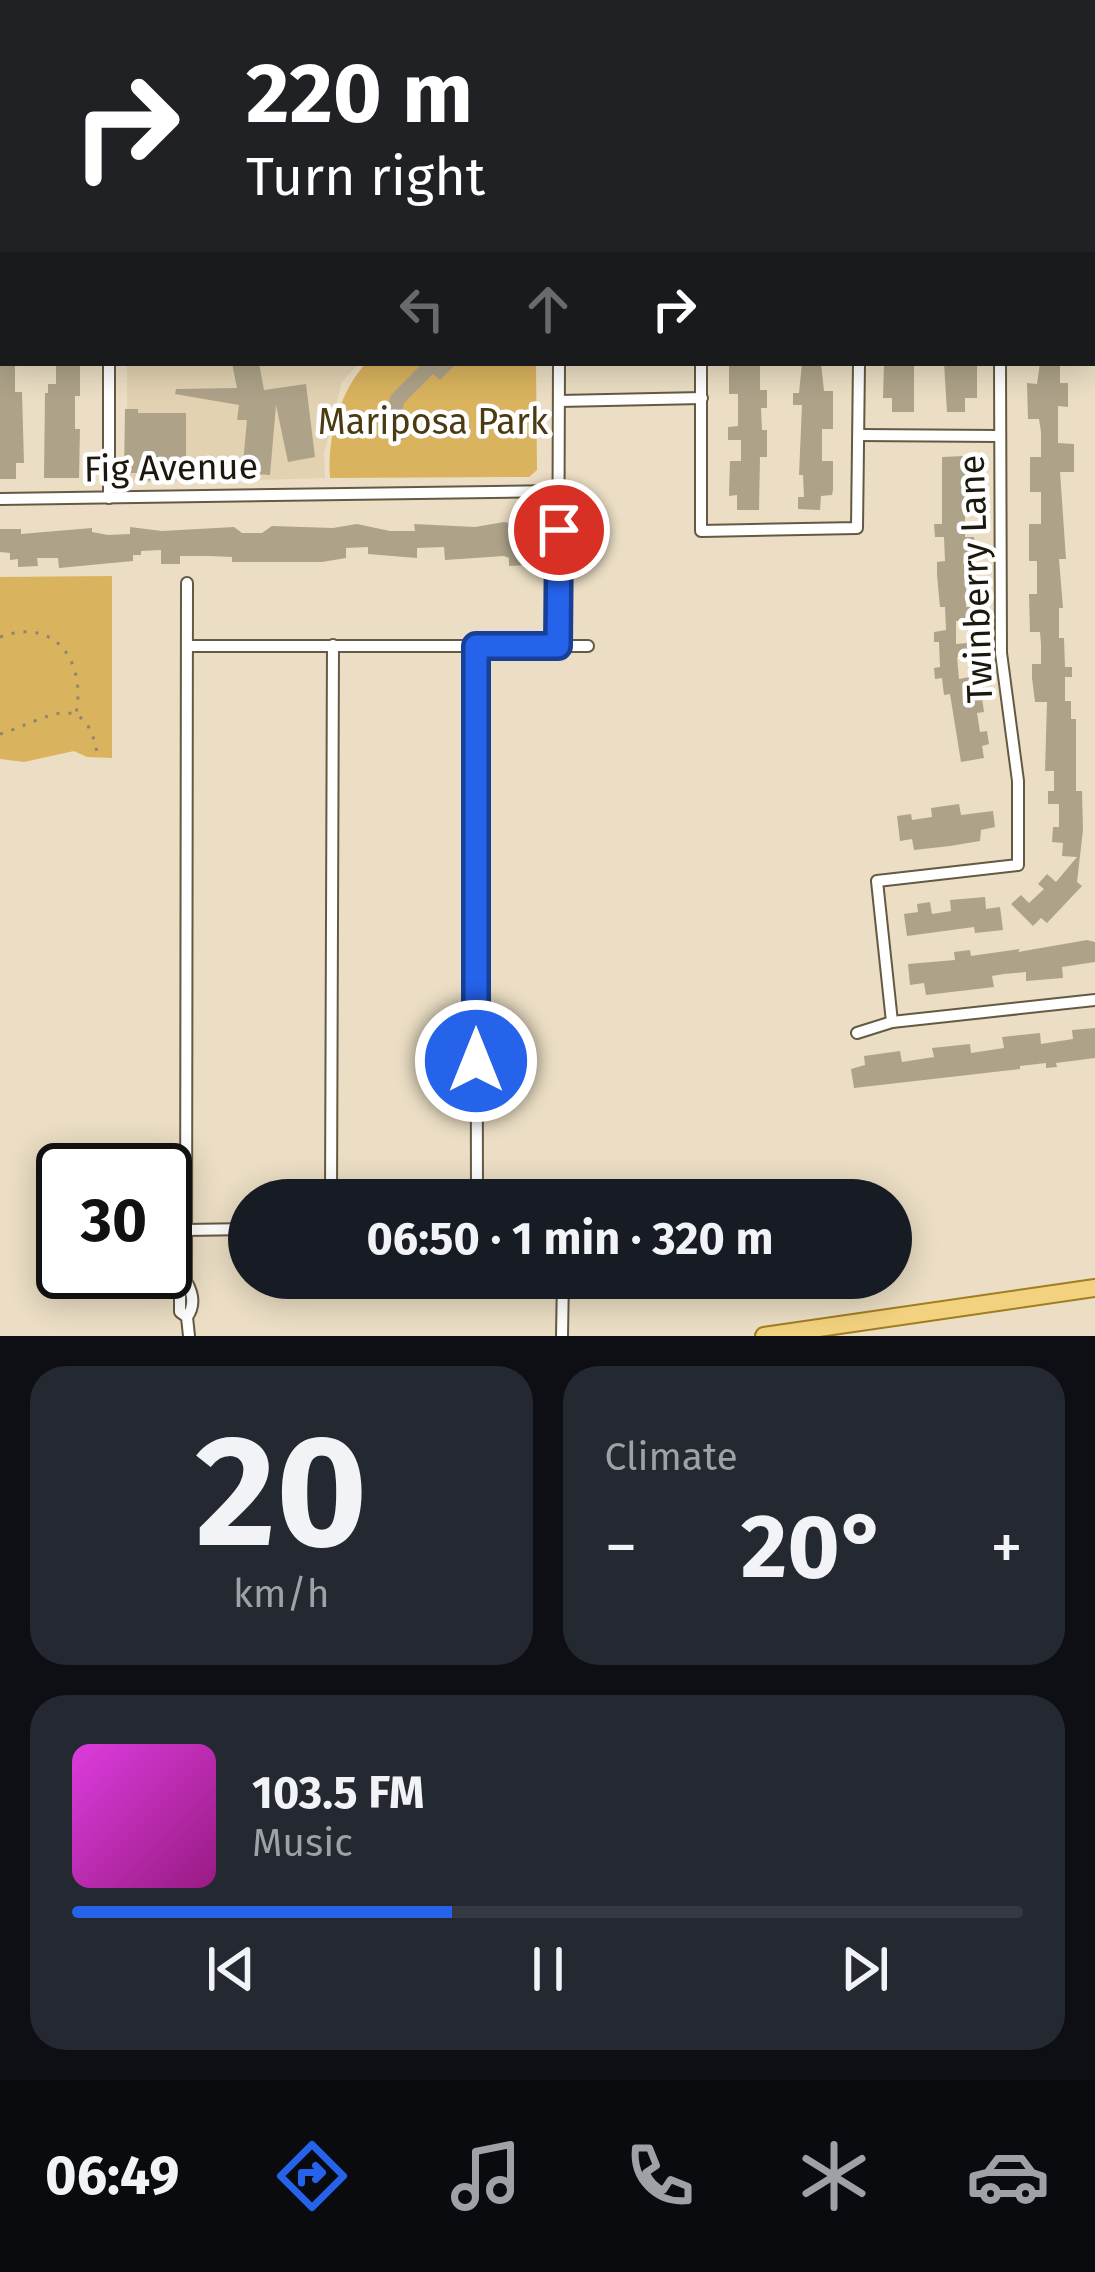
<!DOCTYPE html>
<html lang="en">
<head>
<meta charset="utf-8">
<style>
  :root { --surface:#171b24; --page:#242831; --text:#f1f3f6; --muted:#9ea1a6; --line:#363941; --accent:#2563eb }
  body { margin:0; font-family:"Fira Sans",sans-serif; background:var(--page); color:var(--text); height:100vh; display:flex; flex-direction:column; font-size:45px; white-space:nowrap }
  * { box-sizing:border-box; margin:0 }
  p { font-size:39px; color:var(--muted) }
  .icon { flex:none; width:66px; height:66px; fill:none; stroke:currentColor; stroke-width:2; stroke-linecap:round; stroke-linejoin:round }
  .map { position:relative; height:1336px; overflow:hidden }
  .sheet { display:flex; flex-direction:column; gap:30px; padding:30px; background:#0d0f14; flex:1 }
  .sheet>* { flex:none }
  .banner { position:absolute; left:0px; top:0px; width:1095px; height:366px; box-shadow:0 6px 30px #0003; background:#202124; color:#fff; overflow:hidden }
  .speed { position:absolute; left:36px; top:1143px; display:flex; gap:24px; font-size:60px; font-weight:700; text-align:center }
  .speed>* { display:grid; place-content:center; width:156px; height:156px; border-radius:50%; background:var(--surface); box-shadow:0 6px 30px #0003; line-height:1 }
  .speed .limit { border:6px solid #111; border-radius:18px; background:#fff; color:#111 }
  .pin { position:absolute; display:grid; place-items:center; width:102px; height:102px; color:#fff; margin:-51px; border:6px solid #fff; border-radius:50%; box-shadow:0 3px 12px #0007 }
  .me { position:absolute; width:132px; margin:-66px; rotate:0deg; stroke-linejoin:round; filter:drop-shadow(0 0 9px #0008) }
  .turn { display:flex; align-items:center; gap:42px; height:252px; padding:0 48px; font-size:54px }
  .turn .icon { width:156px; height:156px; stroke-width:2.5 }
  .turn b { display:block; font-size:84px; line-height:102px }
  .lanes { display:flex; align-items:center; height:114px; padding:0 48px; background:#0003; justify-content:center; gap:60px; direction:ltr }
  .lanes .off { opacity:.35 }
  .big { font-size:90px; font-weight:700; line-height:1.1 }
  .sheet .widget { flex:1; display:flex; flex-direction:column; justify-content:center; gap:18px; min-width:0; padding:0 42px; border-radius:36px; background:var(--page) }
  .sheet .dial { align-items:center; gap:0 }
  .dial b { font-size:156px; line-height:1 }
  .song { display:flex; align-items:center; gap:36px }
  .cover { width:144px; height:144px; border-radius:18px; background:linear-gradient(135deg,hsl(300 70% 55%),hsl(310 70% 35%)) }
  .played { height:12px; border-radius:6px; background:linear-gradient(90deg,var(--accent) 40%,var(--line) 40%) }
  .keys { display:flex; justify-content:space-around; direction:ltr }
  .heat { display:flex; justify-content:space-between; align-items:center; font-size:66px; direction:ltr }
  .sheet .tiles { flex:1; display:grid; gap:30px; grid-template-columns:1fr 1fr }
  .widget:last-child { grid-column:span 2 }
  .trip { position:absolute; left:228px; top:1179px; width:684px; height:120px; border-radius:60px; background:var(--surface); box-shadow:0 6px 30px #0003; font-weight:700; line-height:120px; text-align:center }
  .dock { display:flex; height:192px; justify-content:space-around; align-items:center; background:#090b0e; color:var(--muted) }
  .dock .icon { width:84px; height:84px }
  .dock .current { color:var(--accent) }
  .dock b { font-size:54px; color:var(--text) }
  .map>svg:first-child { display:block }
</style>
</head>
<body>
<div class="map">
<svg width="1095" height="1336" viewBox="0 0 1095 1336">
  <rect width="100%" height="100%" fill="#ebdec4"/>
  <path fill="#e2d2b2" d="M127 363H359L342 382 324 454 325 478 137 483 127 479Z"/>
  <g fill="#d9b35e">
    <path d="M366 363H536L537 470 529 477 330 478C327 438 339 393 366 363Z"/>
    <path d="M112 576V758L87 757 74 751 24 762 0 759V577Z"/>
  </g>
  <g fill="#aea289">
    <path d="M0 363H15V392H22L24 463H16V479H0Z"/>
    <path d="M56 363H80V396H75V429H80L79 478H44L45 393H48V384H56Z"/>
    <path d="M232 363H259L264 390 306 384 315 457 288 462 276 405 270 475 242 473 247 420H237L239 405 175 394 176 389 237 388Z"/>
    <path d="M423 363H457L440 380 433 374 404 403 401 419 407 438 394 443 386 417 391 395Z"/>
    <path d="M729 363H760V390H767V408H761L762 430H767V457H760L759 510H737V495L729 496 730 461H741V440H728V427L738 426V394H729Z"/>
    <path d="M802 363H821L824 391H833V429H822V461H833V490L832 495 821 496 820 510 798 509V497H804L803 475H799L802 405H793V393H799Z"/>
    <path d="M884 363H914V412H892V398H883Z"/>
    <path d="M944 363H977V398H965V412H947Z"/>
    <path d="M1040 363H1060V383H1068V407L1058 406V443L1074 444V472H1060L1066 559H1059L1063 608H1059V638H1064L1065 667H1072V677H1065V701H1071V719H1076V791H1082L1083 830 1077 882 1082 886 1047 923 1041 918 1033 926 1011 904 1021 895 1029 903 1044 889 1038 884 1047 874 1056 882 1077 857 1062 856 1063 843 1052 842 1053 827H1059V804H1048V791H1054V771H1045L1047 702H1035L1032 678V664H1041V644L1040 632H1030L1029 594H1037V561H1029V524H1041V492H1030V457H1041V432L1039 419H1028L1027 383 1037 384Z"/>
    <path d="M125 409H138V413H186V478L144 481V473H124Z"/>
    <path d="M964 456 965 471H976L977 476 976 505H966L965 517V537H974L977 561V575H966V607H976V621H956V644L967 643 968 657H957L959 679 970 677 973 700 982 698 984 712 977 713 980 732 987 731 989 744 982 746 984 758 961 762 950 694 944 695 942 678 935 679 934 668 940 667 939 642H934V632L946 630 945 607H940L937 575V562L945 561 944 537H935L934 524H942V457Z"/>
    <path d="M504 522 538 529V550L527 552V565L509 566V558L504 556 445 560 444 547 417 548V558L368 554V547L346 548V558L322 562H232V557L210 556H180V564H161V550L141 551V555H133V561L59 568 58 558H37L38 566 18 567V559L10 560V553L0 552V529H21V534L92 528V532L108 535 130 534V527L162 531 234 527 242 533H262L272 526 333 528 357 524 390 531H415L414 524 475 527Z"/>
    <path d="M959 804 961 815 993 811 995 827 981 830 980 841 950 846 914 850 912 839 900 841 897 816 911 814 912 820 932 817 931 808Z"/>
    <path d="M985 897 986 909 1000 907 1003 930 975 933 974 927 907 936 904 914 918 912 917 904 930 902 932 914 951 911 950 900Z"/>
    <path d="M1087 940 1095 942V962L1062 967 1063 978 1026 981V972L1004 974 992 976 994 987 926 995 924 983 910 985 908 964 955 960 954 952 970 950 971 956 1020 949 1018 952Z"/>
    <path d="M1095 1028V1058L1056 1063 1057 1067 1046 1068V1063L1020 1066V1069L854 1088 851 1069 865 1065 864 1056 900 1051 902 1062 934 1057 932 1048 970 1044 971 1053 1004 1048 1002 1037 1040 1033 1041 1044 1073 1039 1072 1030Z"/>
  </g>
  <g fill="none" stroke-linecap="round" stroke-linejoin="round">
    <defs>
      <g id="street">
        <path d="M108 0V3"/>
        <path d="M406 0V3"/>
        <path d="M556 0V3"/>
        <path d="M250 3V0"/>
        <path d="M702 3V0"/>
        <path d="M1092 47H1095"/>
        <path d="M109 363V498"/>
        <path d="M701 363V531L857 528 859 363"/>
        <path d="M559 401 702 398"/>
        <path d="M859 435 999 436"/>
        <path d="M0 499 559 491"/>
        <path d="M188 646H588"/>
        <path d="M476 646 477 1200"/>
        <path d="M558 646 559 363"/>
        <path d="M892 1022 877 881 1018 865V781L1001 653 1000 363"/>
        <path d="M857 1033 892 1022 1095 1000"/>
        <path d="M331 1200 333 645"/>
        <path d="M186 1230 249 1229"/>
        <path d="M186 1281 180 1292V1312L187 1317 189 1336"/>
        <path d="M187 1317C195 1306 193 1293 186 1281L187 583"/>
        <path d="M562 1336 563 1278"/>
      </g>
      <path id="primary" d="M764 1336 1095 1288"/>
    </defs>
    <use href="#street" stroke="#645a43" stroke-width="14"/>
    <use href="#primary" stroke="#a17d20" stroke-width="20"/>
    <g stroke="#8e8572" stroke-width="3" stroke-dasharray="3 9" stroke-linecap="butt">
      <path d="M0 637C57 616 86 663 76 714"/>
      <path d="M0 734C47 720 86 684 98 758"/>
    </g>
    <use href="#street" stroke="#fff" stroke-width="10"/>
    <use href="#primary" stroke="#f2d27f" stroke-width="16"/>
  </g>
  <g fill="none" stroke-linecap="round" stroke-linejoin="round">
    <defs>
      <path id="route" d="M476 1061V646H558L559 530"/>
    </defs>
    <use href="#route" stroke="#184099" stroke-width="30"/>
    <use href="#route" stroke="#2563eb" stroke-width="21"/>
  </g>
  <g text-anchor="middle" stroke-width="9" stroke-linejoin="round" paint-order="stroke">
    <g font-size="36" fill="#4b3a12" stroke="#fff">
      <text x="433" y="434">Mariposa Park</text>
    </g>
    <g font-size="36" fill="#1c180e" stroke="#fff">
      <text transform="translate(171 467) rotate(-1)" y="13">Fig Avenue</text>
      <text transform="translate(975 579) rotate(-92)" y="13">Twinberry Lane</text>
    </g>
  </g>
</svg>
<div class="speed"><div class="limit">30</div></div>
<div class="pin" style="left:559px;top:530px;background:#d93025"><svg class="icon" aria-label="arrive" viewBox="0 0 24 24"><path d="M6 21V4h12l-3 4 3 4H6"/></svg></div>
<svg class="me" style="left:476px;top:1061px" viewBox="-20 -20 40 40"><circle r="17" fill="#2563eb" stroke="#fff" stroke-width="3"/><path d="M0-11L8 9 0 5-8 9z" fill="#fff"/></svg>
<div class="trip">06:50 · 1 min · 320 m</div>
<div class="banner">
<div class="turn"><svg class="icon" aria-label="right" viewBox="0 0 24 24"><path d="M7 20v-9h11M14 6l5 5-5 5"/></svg><div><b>220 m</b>Turn right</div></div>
<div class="lanes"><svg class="icon off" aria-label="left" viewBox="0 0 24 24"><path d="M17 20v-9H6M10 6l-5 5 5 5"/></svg><svg class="icon off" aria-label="ahead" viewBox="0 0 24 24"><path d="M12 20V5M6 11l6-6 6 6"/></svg><svg class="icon" aria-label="right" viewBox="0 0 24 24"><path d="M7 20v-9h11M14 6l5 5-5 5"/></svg></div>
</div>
</div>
<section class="sheet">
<div class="tiles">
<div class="widget dial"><b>20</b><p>km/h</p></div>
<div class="widget"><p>Climate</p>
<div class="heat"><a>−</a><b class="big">20°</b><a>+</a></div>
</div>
<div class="widget">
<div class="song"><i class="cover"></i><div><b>103.5 FM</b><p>Music</p></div></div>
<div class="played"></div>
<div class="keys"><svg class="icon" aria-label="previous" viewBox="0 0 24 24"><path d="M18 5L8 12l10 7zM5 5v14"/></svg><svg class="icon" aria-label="pause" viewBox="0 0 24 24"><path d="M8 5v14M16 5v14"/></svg><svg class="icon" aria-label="next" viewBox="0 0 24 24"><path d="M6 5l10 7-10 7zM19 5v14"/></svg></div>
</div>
</div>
</section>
<nav class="dock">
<b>06:49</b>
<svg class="icon current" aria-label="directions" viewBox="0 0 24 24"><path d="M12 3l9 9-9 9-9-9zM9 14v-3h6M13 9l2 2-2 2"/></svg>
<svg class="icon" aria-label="music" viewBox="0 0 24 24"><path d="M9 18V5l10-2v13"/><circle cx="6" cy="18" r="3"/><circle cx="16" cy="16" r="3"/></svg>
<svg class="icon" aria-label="phone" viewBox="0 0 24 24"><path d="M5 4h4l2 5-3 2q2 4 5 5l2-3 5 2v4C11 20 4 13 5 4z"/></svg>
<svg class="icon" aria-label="climate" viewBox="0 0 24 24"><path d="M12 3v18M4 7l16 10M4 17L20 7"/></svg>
<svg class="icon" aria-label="car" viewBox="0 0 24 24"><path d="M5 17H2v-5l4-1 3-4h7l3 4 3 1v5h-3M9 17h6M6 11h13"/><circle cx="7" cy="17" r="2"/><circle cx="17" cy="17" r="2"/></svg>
</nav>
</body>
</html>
